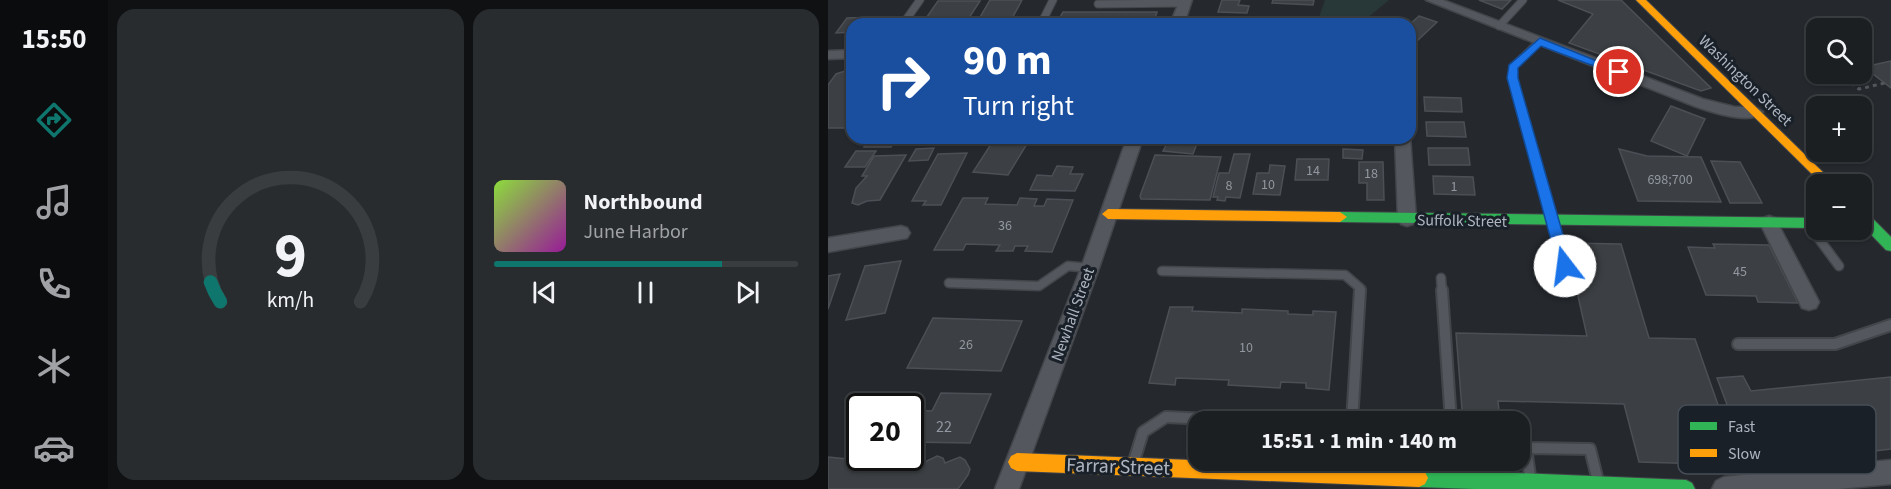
<!DOCTYPE html>
<html lang="en">
<head>
<meta charset="utf-8">
<style>
  :root { --surface:#1c1f22; --page:#292c2f; --text:#f1f3f6; --muted:#a0a2a5; --line:#3a3d40; --accent:#0f766e }
  body { margin:0; font-family:"Source Sans 3",sans-serif; background:var(--page); color:var(--text); height:100vh; display:flex; flex-direction:column; font-size:22px; white-space:nowrap }
  * { box-sizing:border-box; margin:0 }
  p { font-size:20px; color:var(--muted) }
  .icon { flex:none; width:33px; height:33px; fill:none; stroke:currentColor; stroke-width:2; stroke-linecap:round; stroke-linejoin:round }
  .map { position:relative; flex:1; overflow:hidden }
  .drawer { display:flex; flex-direction:column; gap:9px; padding:9px; background:#0f1113; width:720px }
  .drawer>* { flex:none }
  .guide { position:absolute; left:18px; top:18px; width:570px; height:126px; border-radius:18px; box-shadow:0 2px 4px #0004,0 0 0 2px var(--line); background:#1a4fa0; color:#fff; overflow:hidden }
  .tools { position:absolute; left:978px; top:18px; display:grid; gap:12px }
  .tools a { display:grid; place-items:center; width:66px; height:66px; border-radius:12px; background:var(--surface); box-shadow:0 2px 4px #0004,0 0 0 2px var(--line); font-size:30px }
  .speed { position:absolute; left:18px; top:393px; display:flex; gap:12px; font-size:30px; font-weight:700; text-align:center }
  .speed>* { display:grid; place-content:center; width:78px; height:78px; border-radius:50%; background:var(--surface); box-shadow:0 2px 4px #0004,0 0 0 2px var(--line); line-height:1 }
  .speed .limit { border:3px solid #111; border-radius:9px; background:#fff; color:#111 }
  .pin { position:absolute; display:grid; place-items:center; width:51px; height:51px; color:#fff; margin:-26px; border:3px solid #fff; border-radius:50%; box-shadow:0 2px 6px #0007 }
  .me { position:absolute; width:66px; margin:-33px; rotate:345deg; stroke-linejoin:round; filter:drop-shadow(0 0 4px #0008) }
  .turn { display:flex; align-items:center; gap:21px; height:126px; padding:0 18px; font-size:27px }
  .turn .icon { width:78px; height:78px; stroke-width:2.5 }
  .turn b { display:block; font-size:42px; line-height:51px }
  .drawer .tile { flex:1; display:flex; flex-direction:column; justify-content:center; gap:9px; min-width:0; padding:0 21px; border-radius:18px; background:var(--page) }
  .drawer .dial { align-items:center; gap:0 }
  .dial svg { height:156px; overflow:visible; fill:none; stroke:var(--line); stroke-width:7; stroke-linecap:round; text-anchor:middle }
  .dial text { fill:var(--text); stroke:none }
  .song { display:flex; align-items:center; gap:18px }
  .cover { width:72px; height:72px; border-radius:9px; background:linear-gradient(135deg,hsl(90 70% 55%),hsl(300 70% 35%)) }
  .played { height:6px; border-radius:3px; background:linear-gradient(90deg,var(--accent) 75%,var(--line) 75%) }
  .keys { display:flex; justify-content:space-around; direction:ltr }
  .drawer .tiles { flex:1; display:grid; gap:9px; grid-template-columns:repeat(2,1fr) }
  .trip { position:absolute; left:360px; top:411px; width:342px; height:60px; border-radius:18px; background:var(--surface); box-shadow:0 2px 4px #0004,0 0 0 2px var(--line); font-weight:700; line-height:60px; text-align:center }
  main { display:flex; flex:1; min-height:0 }
  .tabs { display:flex; flex-direction:column; width:108px; justify-content:space-around; align-items:center; background:#0b0c0e; color:var(--muted) }
  .tabs .icon { width:42px; height:42px }
  .tabs .selected { color:var(--accent) }
  .tabs b { font-size:27px; color:var(--text) }
  .map>svg:first-child { display:block }
</style>
</head>
<body>
<main>
<nav class="tabs">
<b>15:50</b>
<svg class="icon selected" aria-label="directions" viewBox="0 0 24 24"><path d="M12 3l9 9-9 9-9-9zM9 14v-3h6M13 9l2 2-2 2"/></svg>
<svg class="icon" aria-label="music" viewBox="0 0 24 24"><path d="M9 18V5l10-2v13"/><circle cx="6" cy="18" r="3"/><circle cx="16" cy="16" r="3"/></svg>
<svg class="icon" aria-label="phone" viewBox="0 0 24 24"><path d="M5 4h4l2 5-3 2q2 4 5 5l2-3 5 2v4C11 20 4 13 5 4z"/></svg>
<svg class="icon" aria-label="climate" viewBox="0 0 24 24"><path d="M12 3v18M4 7l16 10M4 17L20 7"/></svg>
<svg class="icon" aria-label="car" viewBox="0 0 24 24"><path d="M5 17H2v-5l4-1 3-4h7l3 4 3 1v5h-3M9 17h6M6 11h13"/><circle cx="7" cy="17" r="2"/><circle cx="17" cy="17" r="2"/></svg>
</nav>
<section class="drawer">
<div class="tiles">
<div class="tile dial"><svg viewBox="0 0 100 80">
<path d="M14 69A42 42 0 1 1 86 69"/>
<path d="M14 69A42 42 0 0 1 9 59" stroke="#0f766e"/>
<text x="50" y="56" font-size="32" font-weight="700">9</text>
<text x="50" y="72" font-size="11">km/h</text>
</svg></div>
<div class="tile">
<div class="song"><i class="cover"></i><div><b>Northbound</b><p>June Harbor</p></div></div>
<div class="played"></div>
<div class="keys"><svg class="icon" aria-label="previous" viewBox="0 0 24 24"><path d="M18 5L8 12l10 7zM5 5v14"/></svg><svg class="icon" aria-label="pause" viewBox="0 0 24 24"><path d="M8 5v14M16 5v14"/></svg><svg class="icon" aria-label="next" viewBox="0 0 24 24"><path d="M6 5l10 7-10 7zM19 5v14"/></svg></div>
</div>
</div>
</section>
<div class="map">
<svg width="1063" height="489" viewBox="0 0 1063 489">
  <rect width="100%" height="100%" fill="#25292e"/>
  <path fill="#283737" d="M497 0H561L532 24H491L489 23Z"/>
  <g fill="#3c3f43" stroke="#4c5056" stroke-width="1.5">
    <path d="M162 0H194L181 24H148Z"/>
    <path d="M394 0H412L410 5 421 6 419 13 390 12Z"/>
    <path d="M445 0H486L485 5 444 3Z"/>
    <path d="M651 0H683L674 9Z"/>
    <path d="M730 0H793L883 88 873 91 741 43 765 14Z"/>
    <path d="M110 1H152L137 24H94Z"/>
    <path d="M235 12H329L325 24H228Z"/>
    <path d="M591 16 609 22 588 42 582 40V24Z"/>
    <path d="M50 17 45 24H24V32L8 33 19 18Z"/>
    <path d="M1063 61V88L1036 67Z"/>
    <path d="M17 71 24 74V117L17 128H0V85L8 74Z"/>
    <path d="M596 97 633 98 634 112 597 111Z"/>
    <path d="M843 106 877 119 859 156 823 141Z"/>
    <path d="M598 122H636L638 137 599 136Z"/>
    <path d="M42 138H69L63 147H36Z"/>
    <path d="M167 138 202 139 180 175 145 172Z"/>
    <path d="M342 138H371L365 154 335 151Z"/>
    <path d="M106 148 100 160 81 161 88 149Z"/>
    <path d="M600 148H640L642 165H601Z"/>
    <path d="M515 149 535 150 534 159 515 158Z"/>
    <path d="M791 149 819 156 873 157 893 202 810 201Z"/>
    <path d="M28 151H48L37 167H17Z"/>
    <path d="M139 153 113 205H95L98 201H84L110 154Z"/>
    <path d="M406 154H422L412 198 398 197 397 201 389 200 390 197H385L391 173H401Z"/>
    <path d="M78 155 52 200 39 201 30 205 24 203 28 188 39 176H34L46 156Z"/>
    <path d="M327 155 393 157 382 200 313 199 312 196Z"/>
    <path d="M469 159H501L500 180H467Z"/>
    <path d="M883 161 912 162 934 203H902Z"/>
    <path d="M531 162H555L556 200H539V183H531Z"/>
    <path d="M442 165 457 166 452 195 425 194 429 173H441Z"/>
    <path d="M229 166 245 167 242 174H255L247 191 202 190 209 175 224 176Z"/>
    <path d="M605 176 645 177 647 195 606 194Z"/>
    <path d="M135 198H160L157 204 189 205 192 198 209 199 206 206H216L219 199 245 200 224 252 197 251 200 246H187L185 251H168L172 245 138 244 135 250H106Z"/>
    <path d="M738 243 793 244 821 338 867 339 911 465 811 462 796 404 670 401 672 422H635L628 333 759 336Z"/>
    <path d="M885 244 941 245 970 303 930 302 928 296 878 295 860 247 887 248Z"/>
    <path d="M73 261 57 313 18 320 37 266Z"/>
    <path d="M12 274 0 309V276Z"/>
    <path d="M342 307H365L364 311 414 313V309L460 311V314L485 315V311L508 312 501 390 478 388V383L453 382 452 388 400 385 401 380 348 378 347 385 321 383Z"/>
    <path d="M105 318 194 321 173 371 79 368Z"/>
    <path d="M915 376 923 391 1063 377V449L922 466 889 378Z"/>
    <path d="M113 393 163 394 142 443 82 442V410L104 411Z"/>
    <path d="M109 456 115 458 117 463 132 457 137 460 142 469 140 475 130 489H0V457L59 463 66 458H77L79 462 95 463Z"/>
  </g>
  <g fill="none" stroke-linecap="round" stroke-linejoin="round">
    <defs>
      <g id="lane-far2">
        <path d="M270 4 357 3"/>
        <path d="M75 24 92 0"/>
        <path d="M213 24 225 0"/>
        <path d="M671 26 695 0"/>
        <path d="M699 131 685 78V67L712 41"/>
      </g>
      <g id="lane-far1">
        <path d="M699 129 741 286"/>
        <path d="M980 224 1011 266"/>
        <path d="M334 271 517 275 532 288V292"/>
        <path d="M613 278 614 292"/>
        <path d="M121 283 211 286 240 266 262 268"/>
      </g>
      <g id="lane">
        <path d="M614 290 623 422"/>
        <path d="M910 344H1007L1063 325"/>
        <path d="M524 422 532 290"/>
        <path d="M306 461 315 432 338 417 445 422"/>
        <path d="M702 476 698 448 762 449 769 477"/>
      </g>
      <g id="street">
        <path d="M352 0H364L356 24H342Z"/>
        <path d="M598 0H615L875 99 907 107H927L935 112C924 126 880 111 866 106Z"/>
        <path d="M24 50V58L0 59V51Z"/>
        <path d="M582 137 588 219 585 224 579 226 573 224 570 219 567 138Z"/>
        <path d="M299 138H315L271 268 191 489H167L253 268Z"/>
        <path d="M941 216 947 218 988 296 991 302 988 308 981 310 974 308 932 223 935 218Z"/>
        <path d="M73 226 79 228 82 233 79 238 0 252V238Z"/>
        <path d="M1063 460V484L1010 489H884L888 481 896 477Z"/>
      </g>
      <g id="fast">
        <path d="M512 212 988 218V228L512 222 505 217Z"/>
        <path d="M1034 212 1039 213 1063 237V251L1058 250 1034 225Z"/>
        <path d="M591 469 858 480 864 483 867 489H646L591 487 585 484 582 478 585 472Z"/>
      </g>
      <g id="slow">
        <path d="M808 0H818L1007 184H994Z"/>
        <path d="M280 209 512 212 519 217 512 222 280 219 274 214Z"/>
        <path d="M189 453 591 469 597 472 600 478 597 484 591 487 189 471 183 468 180 462 183 456Z"/>
      </g>
    </defs>
    <use href="#lane-far2" stroke="#424549" stroke-width="9"/>
    <use href="#lane-far1" stroke="#424549" stroke-width="11"/>
    <use href="#lane" stroke="#424549" stroke-width="14"/>
    <use href="#street" stroke="#424549" stroke-width="3"/>
    <use href="#fast" stroke="#424549" stroke-width="2"/>
    <use href="#slow" stroke="#424549" stroke-width="2"/>
    <path stroke="#53575b" stroke-width="3" stroke-dasharray="4 4" stroke-linecap="butt" d="M1010 74 1031 89 1057 83"/>
    <use href="#lane-far2" stroke="#54575d" stroke-width="7"/>
    <use href="#lane-far1" stroke="#54575d" stroke-width="8"/>
    <use href="#lane" stroke="#54575d" stroke-width="10"/>
    <use href="#street" fill="#54575d" fill-rule="evenodd"/>
    <use href="#fast" fill="#30b455" fill-rule="evenodd"/>
    <use href="#slow" fill="#ff9f0a" fill-rule="evenodd"/>
  </g>
  <path fill="#1a73e8" stroke="#114b97" stroke-width="1.5" d="M712 38 796 72 791 75 787 74 713 46 690 68V78L744 266 742 271H732L730 266 679 78 681 65Z"/>
  <g text-anchor="middle" stroke-width="6" stroke-linejoin="round" paint-order="stroke">
    <g font-size="14" fill="#9298a1">
      <text x="485" y="175">14</text>
      <text x="543" y="178">18</text>
      <text x="842" y="184">698;700</text>
      <text x="440" y="189">10</text>
      <text x="401" y="190">8</text>
      <text x="626" y="191">1</text>
      <text x="177" y="230">36</text>
      <text x="912" y="276">45</text>
      <text x="138" y="349">26</text>
      <text x="418" y="352">10</text>
    </g>
    <g font-size="16" fill="#aeb5c0" stroke="#1a2028">
      <text transform="translate(918 80) rotate(44)" y="6">Washington Street</text>
      <text transform="translate(634 220) rotate(1)" y="6">Suffolk Street</text>
      <text transform="translate(244 314) rotate(-70)" y="6">Newhall Street</text>
    </g>
    <g font-size="16" fill="#9298a1">
      <text x="116" y="432">22</text>
    </g>
    <g font-size="20" fill="#aeb5c0" stroke="#1a2028">
      <text transform="translate(290 466) rotate(2)" y="7">Farrar Street</text>
    </g>
  </g>
  <rect x="850" y="405" width="198" height="69" rx="9" fill="#1a2028" stroke="#464d56" stroke-width="1.5"/>
  <rect x="862" y="422" width="27" height="8" fill="#30b455"/>
  <rect x="862" y="449" width="27" height="8" fill="#ff9f0a"/>
  <g font-size="16" fill="#aeb5c0">
    <text x="900" y="432">Fast</text>
    <text x="900" y="459">Slow</text>
  </g>
</svg>
<div class="tools">
<a><svg class="icon" aria-label="search" viewBox="0 0 24 24"><circle cx="10" cy="10" r="6"/><path d="M15 15l6 6"/></svg></a>
<a>+</a>
<a>−</a>
</div>
<div class="speed"><div class="limit">20</div></div>
<div class="pin" style="left:791px;top:72px;background:#d93025"><svg class="icon" aria-label="arrive" viewBox="0 0 24 24"><path d="M6 21V4h12l-3 4 3 4H6"/></svg></div>
<svg class="me" style="left:737px;top:266px" viewBox="-20 -20 40 40"><circle r="19" fill="#fff"/><path d="M0-13L10 11 0 6-10 11z" fill="#1a73e8"/></svg>
<div class="trip">15:51 · 1 min · 140 m</div>
<div class="guide">
<div class="turn"><svg class="icon" aria-label="right" viewBox="0 0 24 24"><path d="M7 20v-9h11M14 6l5 5-5 5"/></svg><div><b>90 m</b>Turn right</div></div>
</div>
</div>
</main>
</body>
</html>
